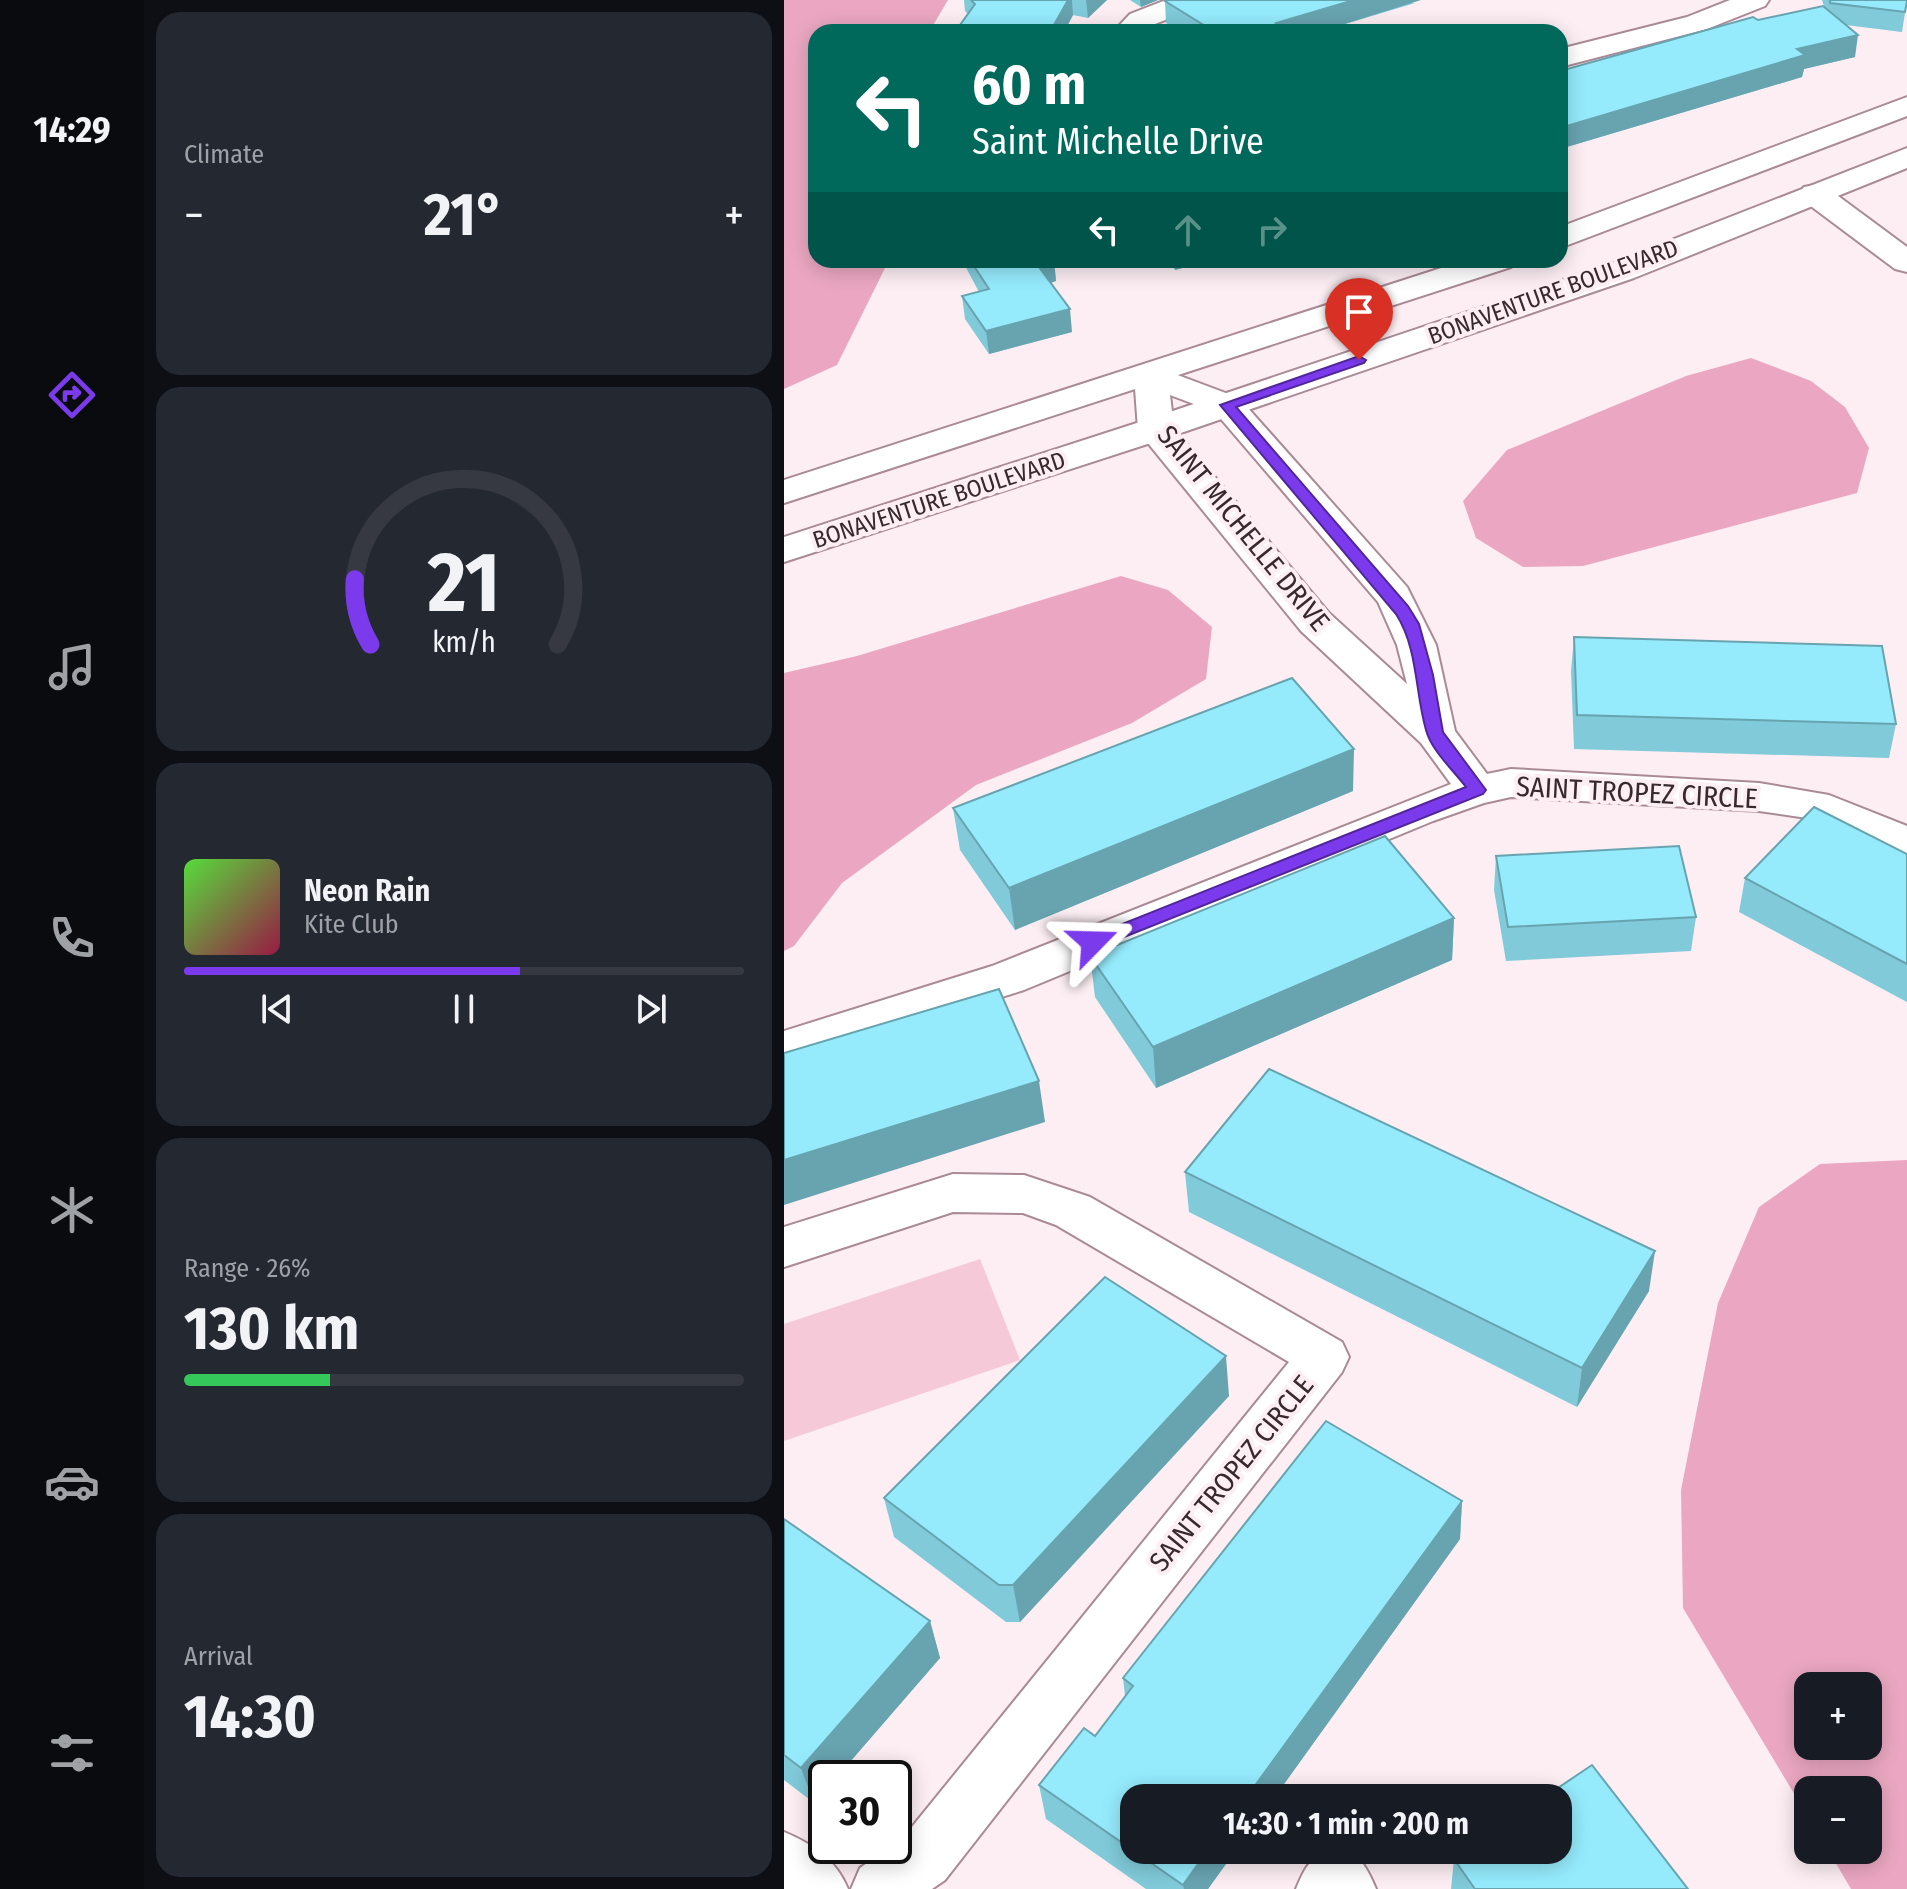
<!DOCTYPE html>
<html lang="en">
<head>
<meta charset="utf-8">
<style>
  :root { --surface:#171b24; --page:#242831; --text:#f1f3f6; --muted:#9ea1a6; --line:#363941; --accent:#7c3aed }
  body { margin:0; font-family:"Fira Sans Condensed",sans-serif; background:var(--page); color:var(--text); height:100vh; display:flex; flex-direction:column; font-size:30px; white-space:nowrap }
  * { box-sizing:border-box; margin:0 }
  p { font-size:26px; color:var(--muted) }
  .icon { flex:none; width:44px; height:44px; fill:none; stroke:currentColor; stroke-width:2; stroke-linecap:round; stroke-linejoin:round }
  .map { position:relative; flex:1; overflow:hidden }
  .side { display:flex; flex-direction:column; gap:12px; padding:12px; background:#0d0f14; width:640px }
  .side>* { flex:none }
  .banner { position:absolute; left:24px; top:24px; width:760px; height:244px; border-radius:24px; box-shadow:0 4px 20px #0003; background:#00695c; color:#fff; overflow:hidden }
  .controls { position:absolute; left:1010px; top:1672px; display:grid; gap:16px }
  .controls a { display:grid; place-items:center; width:88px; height:88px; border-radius:16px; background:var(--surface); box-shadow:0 4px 20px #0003; font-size:40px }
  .speed { position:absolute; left:24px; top:1760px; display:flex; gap:16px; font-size:40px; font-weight:700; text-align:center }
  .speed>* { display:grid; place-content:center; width:104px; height:104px; border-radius:50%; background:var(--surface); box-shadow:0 4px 20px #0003; line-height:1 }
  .speed .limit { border:4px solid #111; border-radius:12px; background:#fff; color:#111 }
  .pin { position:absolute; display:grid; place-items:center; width:68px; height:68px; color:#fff; margin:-82px -34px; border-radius:50% 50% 50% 0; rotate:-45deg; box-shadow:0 0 8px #0007 }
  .pin .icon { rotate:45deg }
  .me { position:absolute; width:88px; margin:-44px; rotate:68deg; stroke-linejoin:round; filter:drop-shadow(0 0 6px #0008) }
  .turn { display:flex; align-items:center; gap:28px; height:168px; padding:0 32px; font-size:36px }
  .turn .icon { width:104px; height:104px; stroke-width:2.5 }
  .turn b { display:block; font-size:56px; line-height:68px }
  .lanes { display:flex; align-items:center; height:76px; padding:0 32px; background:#0003; justify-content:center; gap:40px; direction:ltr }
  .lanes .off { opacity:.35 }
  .big { font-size:60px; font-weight:700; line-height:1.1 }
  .side .widget { flex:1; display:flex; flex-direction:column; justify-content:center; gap:12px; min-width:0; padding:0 28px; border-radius:24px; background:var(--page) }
  .side .dial { align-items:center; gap:0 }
  .dial svg { height:208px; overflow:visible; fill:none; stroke:var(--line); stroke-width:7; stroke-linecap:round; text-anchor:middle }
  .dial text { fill:var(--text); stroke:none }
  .song { display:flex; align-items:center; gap:24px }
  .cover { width:96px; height:96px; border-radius:12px; background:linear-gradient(135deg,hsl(110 70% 55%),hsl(340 70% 35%)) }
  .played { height:8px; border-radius:4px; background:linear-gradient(90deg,var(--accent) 60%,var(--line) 60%) }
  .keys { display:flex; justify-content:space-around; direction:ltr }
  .heat { display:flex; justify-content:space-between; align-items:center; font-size:44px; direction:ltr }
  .charge { height:12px; border-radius:6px; background:linear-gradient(90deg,#34c759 26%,var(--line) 0) }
  .trip { position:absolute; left:336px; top:1784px; width:452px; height:80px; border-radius:24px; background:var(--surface); box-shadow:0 4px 20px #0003; font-weight:700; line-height:80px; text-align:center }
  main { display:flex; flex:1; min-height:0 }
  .tabs { display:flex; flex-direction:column; width:144px; justify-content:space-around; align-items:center; background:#090b0e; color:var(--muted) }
  .tabs .icon { width:56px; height:56px }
  .tabs .on { color:var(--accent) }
  .tabs b { font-size:36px; color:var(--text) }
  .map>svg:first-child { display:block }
</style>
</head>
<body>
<main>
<nav class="tabs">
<b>14:29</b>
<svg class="icon on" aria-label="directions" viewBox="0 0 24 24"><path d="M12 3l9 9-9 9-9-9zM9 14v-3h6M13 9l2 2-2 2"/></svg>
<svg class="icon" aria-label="music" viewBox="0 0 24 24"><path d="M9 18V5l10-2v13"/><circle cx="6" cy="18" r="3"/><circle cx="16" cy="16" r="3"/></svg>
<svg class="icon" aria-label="phone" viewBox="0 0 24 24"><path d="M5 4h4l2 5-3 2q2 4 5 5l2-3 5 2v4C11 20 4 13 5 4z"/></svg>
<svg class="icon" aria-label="climate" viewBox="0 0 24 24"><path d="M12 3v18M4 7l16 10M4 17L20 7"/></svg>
<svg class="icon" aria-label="car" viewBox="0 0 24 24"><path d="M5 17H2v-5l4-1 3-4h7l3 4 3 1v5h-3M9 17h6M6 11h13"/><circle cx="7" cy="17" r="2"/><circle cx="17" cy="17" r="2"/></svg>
<svg class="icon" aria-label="filters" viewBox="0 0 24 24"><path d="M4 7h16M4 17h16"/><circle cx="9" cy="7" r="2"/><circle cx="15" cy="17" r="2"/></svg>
</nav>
<section class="side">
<div class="widget"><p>Climate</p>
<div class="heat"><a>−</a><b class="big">21°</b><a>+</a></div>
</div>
<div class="widget dial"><svg viewBox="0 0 100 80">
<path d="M14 69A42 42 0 1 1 86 69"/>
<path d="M14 69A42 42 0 0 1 8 44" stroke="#7c3aed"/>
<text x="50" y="56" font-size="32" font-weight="700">21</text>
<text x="50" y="72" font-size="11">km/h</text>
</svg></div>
<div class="widget">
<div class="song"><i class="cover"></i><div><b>Neon Rain</b><p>Kite Club</p></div></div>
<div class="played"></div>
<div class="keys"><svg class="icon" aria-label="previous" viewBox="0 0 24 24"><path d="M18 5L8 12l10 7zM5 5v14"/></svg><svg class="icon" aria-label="pause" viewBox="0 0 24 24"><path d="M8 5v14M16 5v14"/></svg><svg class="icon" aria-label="next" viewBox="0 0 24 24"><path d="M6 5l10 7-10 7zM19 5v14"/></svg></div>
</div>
<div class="widget"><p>Range · 26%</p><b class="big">130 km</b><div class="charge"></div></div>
<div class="widget"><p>Arrival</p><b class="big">14:30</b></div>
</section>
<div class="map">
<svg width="1123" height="1889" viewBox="0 0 1123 1889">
  <rect width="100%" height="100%" fill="#fceef3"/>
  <path fill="#f6c9d9" d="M196 1259 236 1360 0 1441V1324Z"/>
  <g fill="#eba7c1" fill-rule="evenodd">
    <path d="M0 0H164L145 32H32V260H105L53 365 0 389Z"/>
    <path d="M967 358 1027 381 1061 407 1085 448 1073 493 799 566 739 567 692 538 679 501 723 450 902 376Z"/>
    <path d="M337 576 384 590 428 627 422 679 348 723 192 785 58 883 10 946 0 951V673L73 656Z"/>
    <path d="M1123 1160V1889H1067L1044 1850H1084V1790H1024V1817L899 1608 897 1490 934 1303 975 1207 1036 1164ZM1024 1686H1084V1746H1024Z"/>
  </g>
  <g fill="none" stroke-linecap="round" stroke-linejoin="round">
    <defs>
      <g id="minor">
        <path d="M382 0H421L417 6 366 26 360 32H329L346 14Z"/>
        <path d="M946 0H985L981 6 923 29 776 67V49L903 17Z"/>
        <path d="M1031 185 1042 187 1123 247V272L1111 269 1020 201 1015 194 1020 187Z"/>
        <path d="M367 365 455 398 623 587 652 645 671 731 703 774 727 769 975 783 1045 795 1123 826V857L1023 818 975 811 727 797 700 803 649 821 240 990 0 1065V1031L208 966 667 784 637 743 517 631 359 437 354 429 350 375 355 368ZM386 395 431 412 594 602 613 645 623 684 545 613 390 428Z"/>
        <path d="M169 1174 240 1175 306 1197 558 1342 565 1357 558 1372 161 1880 148 1889H67L76 1868 119 1838 505 1362 272 1225 239 1213 169 1212 0 1267V1227Z"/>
        <path d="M0 1832C29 1844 52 1860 64 1889H0Z"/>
        <path d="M545 1850C574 1850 581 1863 592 1889H512C520 1870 525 1858 545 1850Z"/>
      </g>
      <g id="major">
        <path d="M1123 97V116L776 248V227Z"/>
        <path d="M1123 148V168L850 278 385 437 0 562V537L359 421 826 264Z"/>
        <path d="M682 260H731L727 267 0 503V480Z"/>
      </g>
    </defs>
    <use href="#minor" stroke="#a98a96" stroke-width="4"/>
    <use href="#major" stroke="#a98a96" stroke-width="4"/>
    <use href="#minor" fill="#fff" fill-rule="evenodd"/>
    <use href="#major" fill="#fff" fill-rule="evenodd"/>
  </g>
  <g fill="#80cad9">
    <path d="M180 0H323L304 18 289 15 280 32H171L184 14 181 11Z"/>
    <path d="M346 0H374L357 7Z"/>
    <path d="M1038 0H1123L1118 32 1062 25 1071 57 1020 69 1018 77 776 149V71L974 20 1040 6Z"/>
    <path d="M381 1 631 3 535 32H397L382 23Z"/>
    <path d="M178 260H270L272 281 267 283 288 332 205 354 181 319 178 296 195 292Z"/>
    <path d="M383 260H428L391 270Z"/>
    <path d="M790 637 1112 724 1105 758 790 749 787 671Z"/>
    <path d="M569 791 231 930 176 850 169 808Z"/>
    <path d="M1123 854V1002L955 912 961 878Z"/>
    <path d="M712 856 912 917 907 951 722 961 710 890Z"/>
    <path d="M670 918 668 960 372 1088 311 997 306 956Z"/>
    <path d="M401 1172 865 1291 793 1407 405 1212Z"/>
    <path d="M445 1396 236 1622H222L110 1537 100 1498Z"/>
    <path d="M678 1501 676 1539 490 1798H350V1850H452L424 1889H362L262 1819 255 1785 311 1736 341 1696 339 1678Z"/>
    <path d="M0 1519 146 1621 156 1658 52 1778H42L30 1803 0 1780Z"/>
    <path d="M670 1859 904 1889H667Z"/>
  </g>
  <g fill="#68a4b0">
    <path d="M284 0H288L289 15 280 32H266Z"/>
    <path d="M302 0H323L304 18Z"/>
    <path d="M356 0H374L357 7Z"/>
    <path d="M570 0H637L535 32H484L492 23Z"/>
    <path d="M1074 35 1071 57 1020 69 1018 77 776 149V128L1013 49Z"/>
    <path d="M264 260H270L272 281 254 286 252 263Z"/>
    <path d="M391 260H428L391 270Z"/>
    <path d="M286 309 288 332 205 354 202 331Z"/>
    <path d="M570 749 569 791 231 930 225 888Z"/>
    <path d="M670 918 668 960 372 1088 369 1047Z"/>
    <path d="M255 1081 261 1122 0 1205V1160Z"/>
    <path d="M871 1251 865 1291 793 1407 798 1368Z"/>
    <path d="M442 1356 445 1396 236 1622 229 1585Z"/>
    <path d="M678 1501 676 1539 490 1798H462Z"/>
    <path d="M146 1621 156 1658 52 1778H42V1789L30 1803 17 1768Z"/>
    <path d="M424 1850H452L424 1889H400L399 1885Z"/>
  </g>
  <g fill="#95ebfc" stroke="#68a4b0" stroke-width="2">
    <path d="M187 0H284L266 32H214L208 25 210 32H171L191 4Z"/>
    <path d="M384 0H570L492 23 498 27 484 32H431L381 1Z"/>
    <path d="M1046 0H1123V1L1121 12 1046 3Z"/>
    <path d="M1039 6 1074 35 1013 49 1021 55 776 128V71L969 17 974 20Z"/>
    <path d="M186 260H264L252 263 286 309 202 331 178 296 205 289Z"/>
    <path d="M790 637 1098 646 1112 724 793 715Z"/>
    <path d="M508 678 570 749 225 888 169 808Z"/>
    <path d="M1030 807 1123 854V964L961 878Z"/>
    <path d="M601 836 670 918 369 1047 306 956Z"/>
    <path d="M895 846 912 917 724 927 712 856Z"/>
    <path d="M215 989 255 1081 0 1160V1053Z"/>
    <path d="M485 1069 871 1251 798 1368 401 1172Z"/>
    <path d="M321 1277 442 1356 229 1585H215L100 1498Z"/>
    <path d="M542 1421 678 1501 462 1798H350V1850H424L399 1885 255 1785 300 1728 311 1736 349 1686 339 1678Z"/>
    <path d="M0 1519 146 1621 17 1768 0 1755Z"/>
    <path d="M808 1765 904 1889H691L670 1859 683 1850H774V1798H759Z"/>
  </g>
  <path fill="#7c3aed" stroke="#51269a" stroke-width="2" d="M575 356 582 360 580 363 452 407 624 606 635 624 649 675 659 732 702 790 699 794 315 947H303L300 942 303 938 682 787C670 771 647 750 642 730 631 692 634 648 612 614L436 405Z"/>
  <g text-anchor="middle" stroke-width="8" stroke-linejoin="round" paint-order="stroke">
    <g font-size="24" fill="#372a2f" stroke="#fceef3">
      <text transform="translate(769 292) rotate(-20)" y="8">BONAVENTURE BOULEVARD</text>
      <text transform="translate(155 500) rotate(-18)" y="8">BONAVENTURE BOULEVARD</text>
    </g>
    <g font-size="28" fill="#372a2f" stroke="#fceef3">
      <text transform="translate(460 528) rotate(51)" y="10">SAINT MICHELLE DRIVE</text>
      <text transform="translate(853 792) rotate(3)" y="10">SAINT TROPEZ CIRCLE</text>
      <text transform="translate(447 1473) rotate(-51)" y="10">SAINT TROPEZ CIRCLE</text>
    </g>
  </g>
</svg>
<div class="controls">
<a>+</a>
<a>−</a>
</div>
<div class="speed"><div class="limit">30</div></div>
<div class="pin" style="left:575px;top:360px;background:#d93025"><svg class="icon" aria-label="arrive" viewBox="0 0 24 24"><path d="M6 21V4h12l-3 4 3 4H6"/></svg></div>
<svg class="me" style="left:309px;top:942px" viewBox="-20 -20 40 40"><path d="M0-17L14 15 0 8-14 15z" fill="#7c3aed" stroke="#fff" stroke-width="4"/></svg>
<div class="trip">14:30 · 1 min · 200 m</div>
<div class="banner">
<div class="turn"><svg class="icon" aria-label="left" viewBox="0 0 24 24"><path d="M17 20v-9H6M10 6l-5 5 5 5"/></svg><div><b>60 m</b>Saint Michelle Drive</div></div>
<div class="lanes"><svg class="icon" aria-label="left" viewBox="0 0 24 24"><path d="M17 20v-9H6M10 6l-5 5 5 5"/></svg><svg class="icon off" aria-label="ahead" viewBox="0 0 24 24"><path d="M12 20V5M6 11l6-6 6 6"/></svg><svg class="icon off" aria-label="right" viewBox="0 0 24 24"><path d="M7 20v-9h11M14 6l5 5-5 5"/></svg></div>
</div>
</div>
</main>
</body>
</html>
